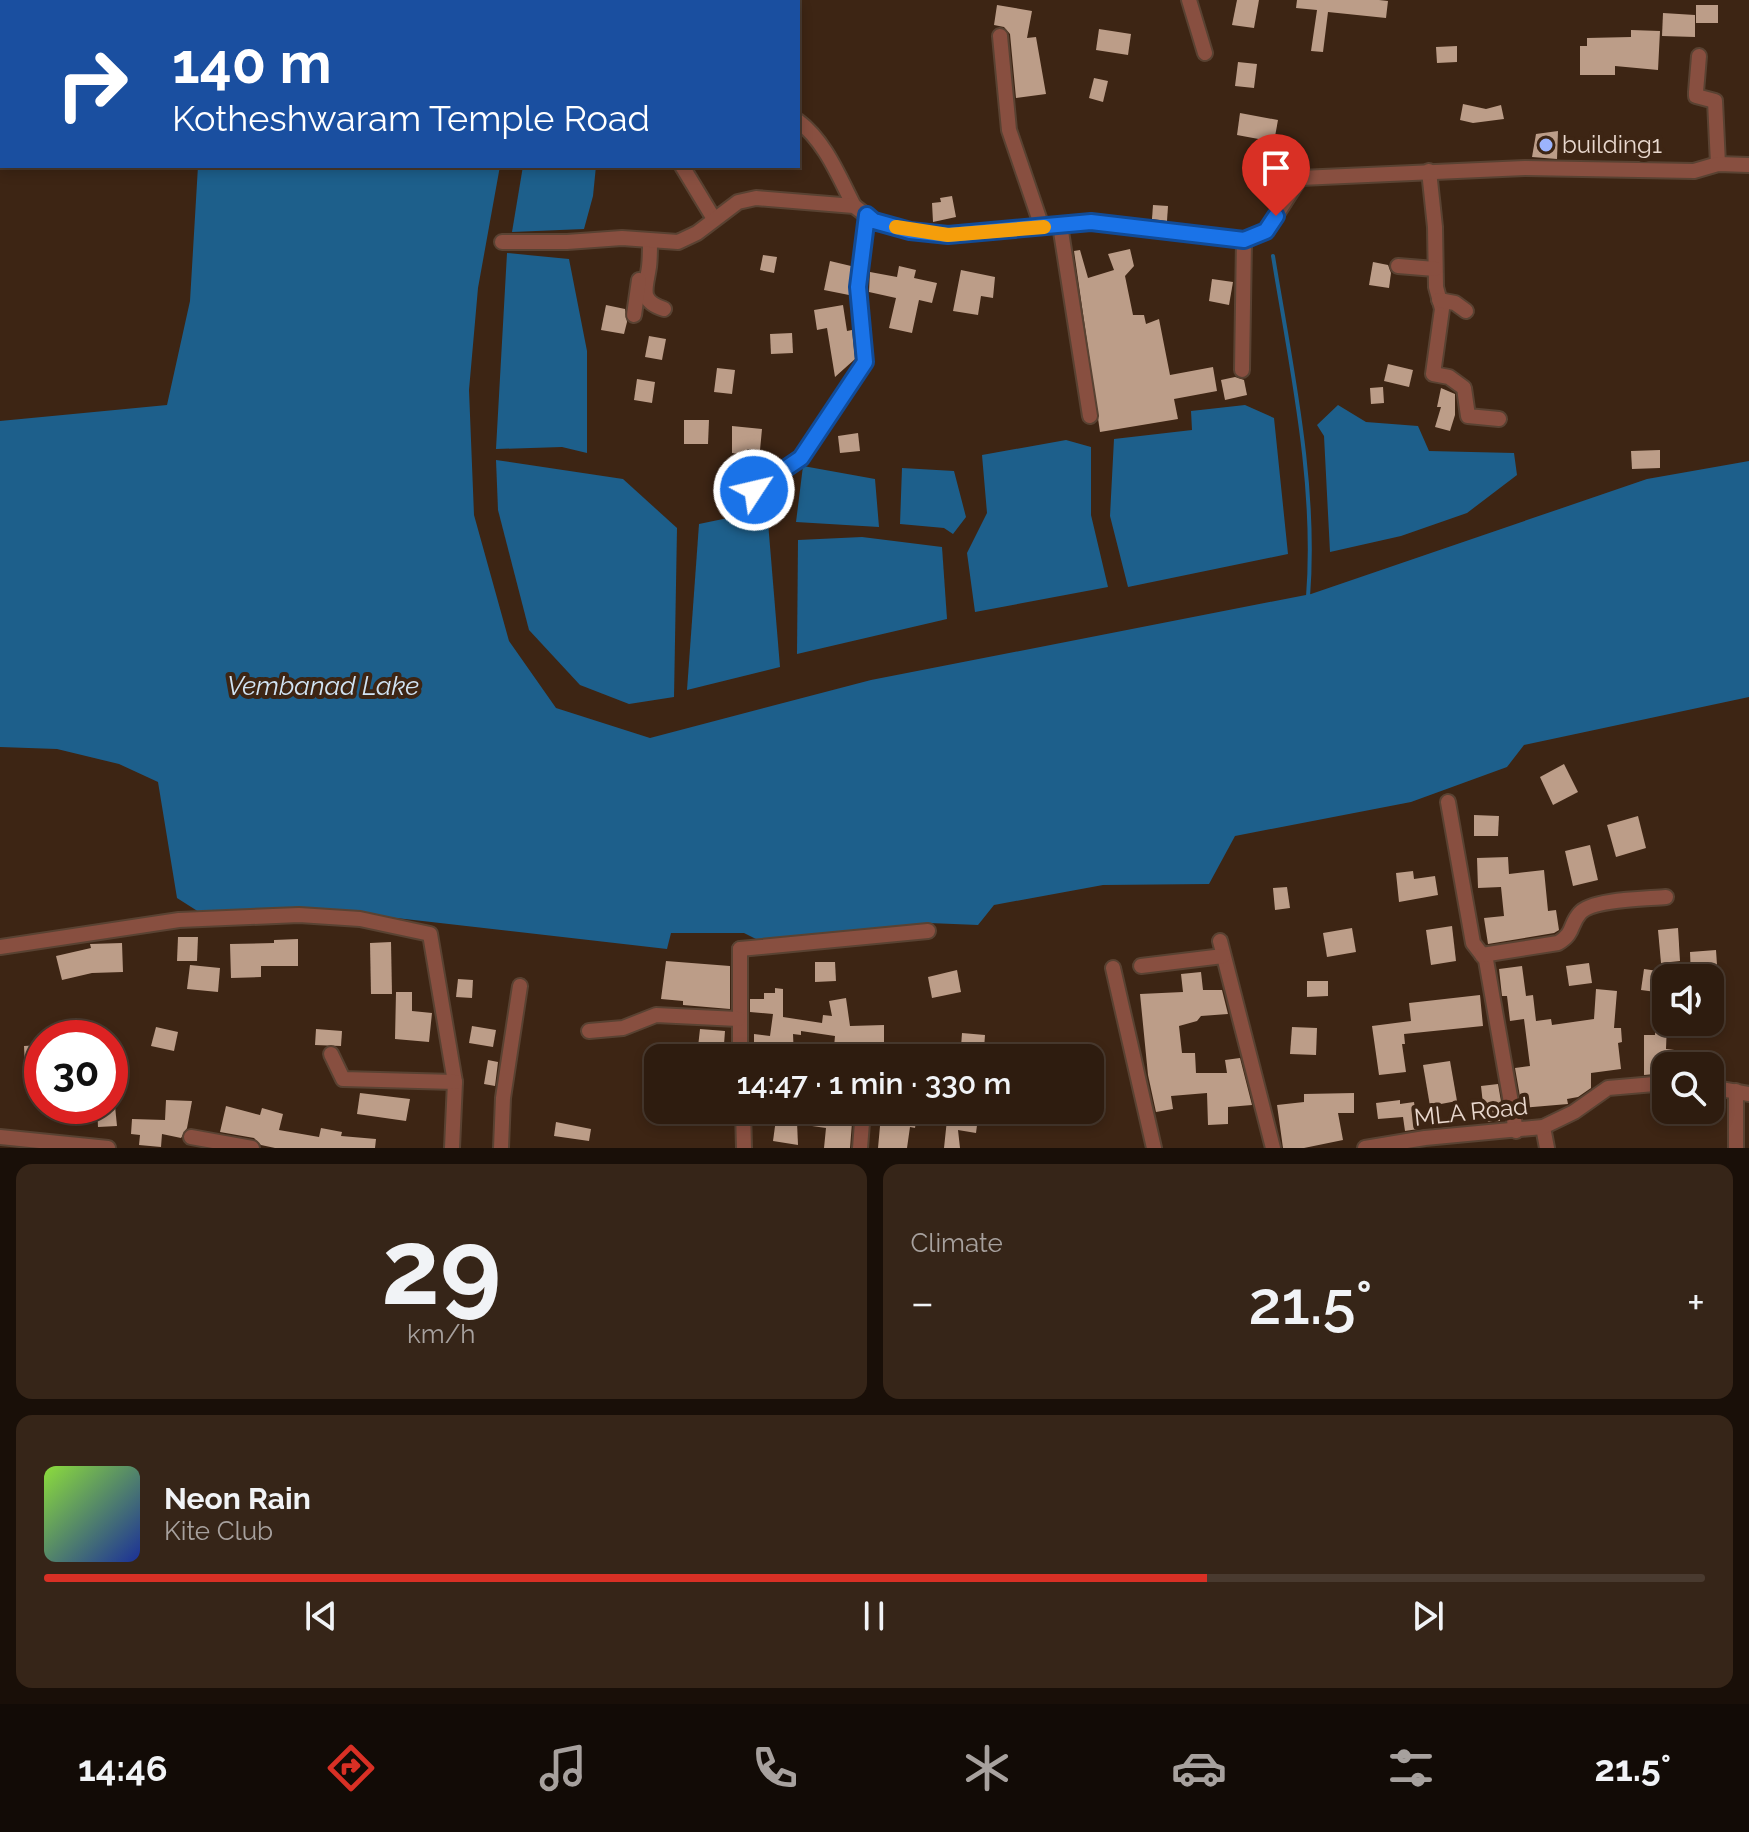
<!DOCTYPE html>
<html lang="en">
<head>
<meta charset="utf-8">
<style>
  :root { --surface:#2e1c0f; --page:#362518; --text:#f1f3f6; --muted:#a7a19e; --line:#493a2f; --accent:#d93025 }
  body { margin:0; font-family:Raleway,sans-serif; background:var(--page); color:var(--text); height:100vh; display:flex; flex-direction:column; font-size:30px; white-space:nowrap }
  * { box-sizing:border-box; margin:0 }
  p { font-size:26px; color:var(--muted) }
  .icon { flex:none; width:44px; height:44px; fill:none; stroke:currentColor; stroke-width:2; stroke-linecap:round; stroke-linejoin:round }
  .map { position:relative; height:1148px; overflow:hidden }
  .sheet { display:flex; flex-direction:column; gap:16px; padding:16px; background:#190f08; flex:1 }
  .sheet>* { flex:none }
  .hud { position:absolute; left:0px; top:0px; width:800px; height:168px; box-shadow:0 4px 12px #0003,0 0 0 2px var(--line); background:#1a4fa0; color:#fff; overflow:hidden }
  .tools { position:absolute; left:1652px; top:964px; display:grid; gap:16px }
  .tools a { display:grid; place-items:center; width:72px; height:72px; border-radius:16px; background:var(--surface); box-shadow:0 4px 12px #0003,0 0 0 2px var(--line); font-size:40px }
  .speed { position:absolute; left:24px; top:1020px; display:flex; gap:16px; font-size:40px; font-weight:700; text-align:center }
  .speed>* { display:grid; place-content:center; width:104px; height:104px; border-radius:50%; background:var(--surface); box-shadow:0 4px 12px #0003,0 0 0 2px var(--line); line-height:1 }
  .speed .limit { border:12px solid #d22; background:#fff; color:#111 }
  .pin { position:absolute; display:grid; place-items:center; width:68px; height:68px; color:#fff; margin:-82px -34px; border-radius:50% 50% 50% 0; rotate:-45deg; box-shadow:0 0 8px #0007 }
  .pin .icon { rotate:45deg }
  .me { position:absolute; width:88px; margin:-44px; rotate:55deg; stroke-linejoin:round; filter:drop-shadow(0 0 6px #0008) }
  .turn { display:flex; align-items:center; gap:28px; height:168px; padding:0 40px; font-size:36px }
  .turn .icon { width:104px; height:104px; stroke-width:2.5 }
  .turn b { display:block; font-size:56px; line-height:68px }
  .big { font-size:60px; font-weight:600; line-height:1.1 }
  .sheet .card { flex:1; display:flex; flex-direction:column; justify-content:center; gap:12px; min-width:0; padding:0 28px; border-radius:16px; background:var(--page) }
  .sheet .dial { align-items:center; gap:0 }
  .dial b { font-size:104px; line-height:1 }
  .song { display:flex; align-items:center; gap:24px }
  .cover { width:96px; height:96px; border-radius:12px; background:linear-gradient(135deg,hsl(90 70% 55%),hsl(230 70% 35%)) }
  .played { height:8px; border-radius:4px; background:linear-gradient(90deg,var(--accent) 70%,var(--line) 70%) }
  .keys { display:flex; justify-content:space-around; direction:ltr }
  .heat { display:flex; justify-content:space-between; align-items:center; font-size:44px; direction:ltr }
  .sheet .tiles { flex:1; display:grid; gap:16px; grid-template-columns:1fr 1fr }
  .card:last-child { grid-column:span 2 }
  .trip { position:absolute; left:644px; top:1044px; width:460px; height:80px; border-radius:16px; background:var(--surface); box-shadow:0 4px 12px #0003,0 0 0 2px var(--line); font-weight:600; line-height:80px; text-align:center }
  .dock { display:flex; height:128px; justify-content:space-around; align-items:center; background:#120b06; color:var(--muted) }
  .dock .icon { width:56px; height:56px }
  .dock .active { color:var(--accent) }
  .dock b { font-size:36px; color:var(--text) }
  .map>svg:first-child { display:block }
</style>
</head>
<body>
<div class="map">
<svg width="1749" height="1148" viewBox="0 0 1749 1148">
  <rect width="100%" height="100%" fill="#3d2514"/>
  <g fill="#1d5f8b">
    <path d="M282 0H582L281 2Z"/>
    <path d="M198 166H500L478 288 469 390 474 515 509 641 556 708 650 738 871 680 1311 594 1647 479 1749 461V697L1524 745 1507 767 1411 802 1235 836 1209 884 1103 885 994 905 978 925 929 923 918 940 766 944 744 933H671L667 949 300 907 199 912 177 898 158 782 119 764 57 749 0 747V421L167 405 190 301Z"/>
    <path d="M523 166H596L593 196 584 229 512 232Z"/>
    <path d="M507 253 569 259 587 351V453L562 447 496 449Z"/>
    <path d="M1245 405 1274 418 1288 554 1128 587 1110 516 1114 439 1192 430 1191 411Z"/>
    <path d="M1338 405 1366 422 1418 426 1429 451 1514 453 1517 475 1467 513 1401 536 1330 552 1324 436 1317 425Z"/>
    <path d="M1066 440 1091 447V515L1108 587 975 612 967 553 987 513 982 455Z"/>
    <path d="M496 460 623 479 677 528 674 697 629 704 580 685 529 630 498 510Z"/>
    <path d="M803 466 875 479 879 527 796 522Z"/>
    <path d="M902 468 954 471 966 517 953 534 944 528 900 524Z"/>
    <path d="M767 510 780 667 687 690 699 524Z"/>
    <path d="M862 537 942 547 947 619 797 654 798 540Z"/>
  </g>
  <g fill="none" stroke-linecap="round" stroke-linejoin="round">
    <path stroke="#1d5f8b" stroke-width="4" d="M1273 256C1291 367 1317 484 1308 597"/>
  </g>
  <g fill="#bc9d88">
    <path d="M1237 0H1259L1254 28 1232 25Z"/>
    <path d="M1297 0H1379L1388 1 1386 18 1328 12 1323 52 1311 51 1317 10 1296 8Z"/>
    <path d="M997 5 1032 11 1027 38 1036 37 1046 94 1016 98 1010 34 1004 27 994 25Z"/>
    <rect x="1696" y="5" width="22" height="18"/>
    <path d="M1663 13 1695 15V37L1662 36Z"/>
    <path d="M1099 29 1131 34 1128 55 1096 50Z"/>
    <path d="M1631 30 1660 31 1658 70 1615 66V75H1580V46H1587V38L1631 37Z"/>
    <path d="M1457 46V62L1437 63 1436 47Z"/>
    <path d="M1238 62 1257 64 1254 88 1235 86Z"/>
    <path d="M1094 78 1108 81 1103 102 1089 98Z"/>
    <path d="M1463 104 1486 109 1501 105 1504 119 1473 123 1460 120Z"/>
    <path d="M1240 113 1278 120 1274 142 1237 135Z"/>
    <path d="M1558 131 1557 159 1532 157 1536 134Z"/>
    <path d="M952 196 956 217 933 222 932 203 941 202 940 198Z"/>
    <path d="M1153 205 1168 206 1167 221 1152 219Z"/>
    <path d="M1130 249 1134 266 1125 276 1133 315H1144L1146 324 1159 319 1170 375 1213 367 1217 391 1174 399 1178 419 1100 432 1074 251 1080 250 1088 278 1114 270 1108 254Z"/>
    <path d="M763 255 777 257 774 273 760 270Z"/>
    <path d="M830 261 851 266 849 295 824 290Z"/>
    <path d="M1373 262 1388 265 1391 273 1389 288 1369 285Z"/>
    <path d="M899 266 916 270 914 278 937 283 932 303 919 300 912 333 889 328 896 298 869 292 870 272 897 277Z"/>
    <path d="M961 270 995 277 993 298 981 296 978 315 953 311Z"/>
    <path d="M1212 279 1233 282 1229 305 1209 301Z"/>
    <path d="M606 305 625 309 627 322 624 334 601 330Z"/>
    <path d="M843 305 847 331 852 330 855 359 835 377 827 328 817 330 814 310Z"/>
    <path d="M792 333 793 353 771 354 770 334Z"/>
    <path d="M649 336 666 339 662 360 645 357Z"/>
    <path d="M1388 364 1413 370 1409 387 1384 381Z"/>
    <path d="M717 368 735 370 732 394 714 392Z"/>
    <path d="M1235 377 1244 380 1247 395 1225 400 1221 380Z"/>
    <path d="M637 379 655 382 652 403 634 400Z"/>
    <path d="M1383 387 1384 403 1371 404 1370 388Z"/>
    <path d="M1441 388 1455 394V415L1450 431 1435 427 1441 407H1437Z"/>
    <path d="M684 420H709L708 444H684Z"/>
    <path d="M732 426 762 429 760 450 747 449V455L732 453Z"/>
    <path d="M858 433 860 451 840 453 838 436Z"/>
    <path d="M1660 450V468L1632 469 1631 451Z"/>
    <path d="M1564 764 1578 792 1553 805 1540 777Z"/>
    <path d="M1474 815 1499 816 1498 836H1474Z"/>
    <path d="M1638 816 1646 848 1616 857 1607 825Z"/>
    <path d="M1590 845 1598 880 1573 886 1565 851Z"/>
    <path d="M1508 857 1509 874 1544 870 1548 911 1556 910 1559 930 1554 933 1488 944 1484 918 1504 916 1501 887 1478 888 1477 858Z"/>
    <path d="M1413 871 1414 879 1435 876 1438 895 1399 902 1396 873Z"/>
    <path d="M1287 887 1290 908 1275 910 1273 888Z"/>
    <path d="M1452 926 1456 961 1431 965 1426 930Z"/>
    <path d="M1352 928 1356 952 1327 957 1323 933Z"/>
    <path d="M1678 928 1680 961 1661 963 1658 930Z"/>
    <path d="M178 937H198L197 961H177Z"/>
    <path d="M298 939V966H261V977L231 978 230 944 274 943V940Z"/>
    <path d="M391 942 392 994H371L370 943Z"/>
    <path d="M122 943 123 972 92 973 62 980 56 956 91 948 90 944Z"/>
    <path d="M1716 950 1717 965 1706 966V978H1691L1690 952Z"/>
    <path d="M666 961 730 966V1009L683 1005V1001L661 999Z"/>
    <path d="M815 962H835L836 981 815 982Z"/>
    <path d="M1589 963 1592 983 1569 986 1566 966Z"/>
    <path d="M190 965 220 968 218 992 187 989Z"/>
    <path d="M1522 966 1526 996 1533 995 1536 1021 1551 1019 1552 1025 1594 1019 1596 989 1617 991 1614 1028H1621L1622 1042 1618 1043 1621 1069 1591 1073V1088L1578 1097 1567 1099 1568 1104 1522 1108 1515 1068 1530 1066 1524 1019 1510 1021 1507 996H1502L1499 969Z"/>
    <path d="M1644 969 1658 971 1656 992 1641 990Z"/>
    <path d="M957 970 961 992 932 998 928 977Z"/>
    <path d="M1201 972 1203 990H1222L1228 1014 1201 1016 1197 1021 1179 1026 1182 1053H1195L1196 1073H1227L1225 1060 1240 1058 1252 1105 1228 1107V1124L1208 1125 1207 1093 1171 1096 1173 1109 1156 1112 1148 1075 1140 994 1183 992 1181 974Z"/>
    <path d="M458 979 473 980 472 998 456 997Z"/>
    <path d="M1307 981H1328V996L1307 997Z"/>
    <path d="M775 988 783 989V1017L822 1023 823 1015 832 1016 829 1001 846 998 850 1026 884 1025V1042H866L864 1058H833L835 1036 801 1031V1035L793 1034 794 1058H754V1034L770 1036 773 1014 750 1012V999H764V993H775Z"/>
    <path d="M396 992H412V1011L432 1013 429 1042 395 1039Z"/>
    <path d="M1480 995 1483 1026 1404 1034 1405 1044H1402L1406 1072 1379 1075 1372 1026 1411 1021 1409 1003Z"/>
    <path d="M1656 1022H1667L1666 1049 1700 1053 1698 1066H1666V1073L1644 1075V1035H1655Z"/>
    <path d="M472 1026 496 1030 493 1047 469 1043Z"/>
    <path d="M156 1027 178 1032 174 1051 151 1046Z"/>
    <path d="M1292 1027 1317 1028 1316 1055 1290 1054Z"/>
    <path d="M316 1029 342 1031 341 1046 315 1045Z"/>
    <path d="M700 1029 725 1031 723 1058H683L698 1047Z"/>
    <path d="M962 1033 985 1035 984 1049 990 1050 989 1058 922 1057 923 1043 961 1047Z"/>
    <path d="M892 1044 915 1047 914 1058H890Z"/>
    <path d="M42 1045V1066H25L24 1046Z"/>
    <path d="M488 1060 498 1062 495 1086 484 1084Z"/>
    <path d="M1450 1061 1457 1101 1430 1106 1423 1065Z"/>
    <path d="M1498 1084 1503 1113H1499L1500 1121 1485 1122 1481 1086Z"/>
    <path d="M360 1093 410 1099 406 1121 357 1114Z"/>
    <path d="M1354 1093V1113H1338L1343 1140 1304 1148H1283L1277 1105 1304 1102V1094Z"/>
    <path d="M166 1100 192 1101 187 1128 181 1138 162 1134 161 1147 139 1145 140 1135 131 1134 132 1119 165 1120Z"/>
    <path d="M1400 1100V1104L1414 1102 1418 1129 1405 1131 1403 1117 1378 1119 1376 1103Z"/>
    <path d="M97 1106H115L117 1126 98 1127Z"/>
    <path d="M226 1106 260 1115 262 1108 283 1114 279 1130 319 1137 321 1128 342 1132 341 1136 376 1139 375 1148H275L261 1145 254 1138 220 1132Z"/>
    <path d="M814 1110H853L850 1148H824L826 1128 812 1126Z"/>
    <path d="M948 1110H979L976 1133 958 1130 960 1148H944Z"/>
    <path d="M888 1111 917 1114 915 1128 910 1127 907 1148H878L880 1126H886Z"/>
    <path d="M776 1119 797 1122 798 1145 773 1141Z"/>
    <path d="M556 1122 591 1129 589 1141 554 1136Z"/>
  </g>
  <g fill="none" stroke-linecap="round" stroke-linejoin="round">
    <defs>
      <g id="minor">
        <path d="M1189 0 1205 53"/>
        <path d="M1000 36 1009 130 1042 227"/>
        <path d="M1699 56 1696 92V96L1715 101 1718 164"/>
        <path d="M798 121C825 141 839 177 854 206"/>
        <path d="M1262 155 1300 178"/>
        <path d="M682 166 714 219"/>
        <path d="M1429 171 1435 227 1436 287 1442 309 1433 374 1449 377 1464 388 1468 416 1499 419"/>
        <path d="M1060 225 1090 416"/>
        <path d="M650 241C650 250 650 259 649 267 646 288 638 301 664 309"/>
        <path d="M502 242H567L622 238 678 242 697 233 738 202 756 198 854 206 874 221 910 231 948 235 1091 222 1244 240 1266 231 1300 178 1525 168 1694 171 1718 164 1749 165"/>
        <path d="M1398 266 1435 269"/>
        <path d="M1439 300 1455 303 1466 311"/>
        <path d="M634 315 639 280"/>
        <path d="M1242 370 1244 240"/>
        <path d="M754 490 801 458 865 362 858 287 867 215"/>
        <path d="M1448 802 1473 943 1486 960 1516 1131"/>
        <path d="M1220 941 1273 1148"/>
        <path d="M0 947 179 920 299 915 360 919 430 934 455 1082 452 1148"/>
        <path d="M740 949 928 931"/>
        <path d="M740 949V1058"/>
        <path d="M1482 955 1558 943C1575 933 1569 925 1580 913 1592 899 1647 899 1666 897"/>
        <path d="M1141 966 1223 956"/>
        <path d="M1113 968 1154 1148"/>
        <path d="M589 1031 623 1028 656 1015 738 1019"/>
        <path d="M331 1054 343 1079 455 1082"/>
        <path d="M1710 1087 1749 1094"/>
        <path d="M743 1110 744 1148"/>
        <path d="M1543 1127 1547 1148"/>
        <path d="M0 1137 108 1148"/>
        <path d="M191 1137 252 1148"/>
        <path d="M501 1148 503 1098 520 986"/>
        <path d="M860 1148 863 1110"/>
        <path d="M1365 1148 1425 1138 1543 1127 1574 1112 1608 1088 1666 1083"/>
        <path d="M1736 1148V1091"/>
      </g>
    </defs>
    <use href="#minor" stroke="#594232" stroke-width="18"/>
    <use href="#minor" stroke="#884f40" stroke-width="14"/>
  </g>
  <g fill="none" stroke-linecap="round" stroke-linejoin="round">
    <defs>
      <path id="route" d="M754 490 801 458 865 362 858 287 867 215 874 221 910 231 948 235 1091 222 1244 240 1266 231 1276 216"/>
    </defs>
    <use href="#route" stroke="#114b97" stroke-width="20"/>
    <use href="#route" stroke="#1a73e8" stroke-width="14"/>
    <path stroke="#f59e0b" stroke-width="14" d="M896 227 948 235 1044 227"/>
  </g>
  <circle fill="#9cb4fd" stroke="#3d2514" stroke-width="3" cx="1546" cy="145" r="8"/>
  <g text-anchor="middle" stroke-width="8" stroke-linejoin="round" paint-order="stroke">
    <g font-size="24" fill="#e9d8ce" stroke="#3d2514" text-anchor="start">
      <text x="1562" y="153">building1</text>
    </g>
    <g font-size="24" fill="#e9d8ce" stroke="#3d2514">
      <text transform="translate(1471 1112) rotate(-6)" y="8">MLA Road</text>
    </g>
    <g font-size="26" font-style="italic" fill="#d1e4f4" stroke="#3d2514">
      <text x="323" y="695">Vembanad Lake</text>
    </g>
  </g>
</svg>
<div class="tools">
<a><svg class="icon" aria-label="sound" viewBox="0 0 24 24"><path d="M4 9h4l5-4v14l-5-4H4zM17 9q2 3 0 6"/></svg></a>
<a><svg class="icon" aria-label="search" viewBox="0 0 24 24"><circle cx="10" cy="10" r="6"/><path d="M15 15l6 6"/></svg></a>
</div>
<div class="speed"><div class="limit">30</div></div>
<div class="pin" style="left:1276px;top:216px;background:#d93025"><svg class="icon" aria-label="arrive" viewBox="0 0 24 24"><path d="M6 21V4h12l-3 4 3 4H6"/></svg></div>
<svg class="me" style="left:754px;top:490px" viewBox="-20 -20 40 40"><circle r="17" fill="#1a73e8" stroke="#fff" stroke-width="3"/><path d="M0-11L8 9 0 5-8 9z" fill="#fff"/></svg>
<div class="trip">14:47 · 1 min · 330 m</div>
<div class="hud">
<div class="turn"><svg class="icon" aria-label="right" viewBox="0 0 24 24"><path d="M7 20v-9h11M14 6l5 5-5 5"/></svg><div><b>140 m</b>Kotheshwaram Temple Road</div></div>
</div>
</div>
<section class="sheet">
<div class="tiles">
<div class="card dial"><b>29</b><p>km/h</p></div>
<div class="card"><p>Climate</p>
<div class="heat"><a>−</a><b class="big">21.5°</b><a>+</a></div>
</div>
<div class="card">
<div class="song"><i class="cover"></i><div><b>Neon Rain</b><p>Kite Club</p></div></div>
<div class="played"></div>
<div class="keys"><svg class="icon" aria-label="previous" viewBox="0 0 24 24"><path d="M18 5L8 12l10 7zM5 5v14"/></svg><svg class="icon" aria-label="pause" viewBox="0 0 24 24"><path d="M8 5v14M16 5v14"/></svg><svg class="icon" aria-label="next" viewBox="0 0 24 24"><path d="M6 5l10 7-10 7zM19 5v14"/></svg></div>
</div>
</div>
</section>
<nav class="dock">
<b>14:46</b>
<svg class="icon active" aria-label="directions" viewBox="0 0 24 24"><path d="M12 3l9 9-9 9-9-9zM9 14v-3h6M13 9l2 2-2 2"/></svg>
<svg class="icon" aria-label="music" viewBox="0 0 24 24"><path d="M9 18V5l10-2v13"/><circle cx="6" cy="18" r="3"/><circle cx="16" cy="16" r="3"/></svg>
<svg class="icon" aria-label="phone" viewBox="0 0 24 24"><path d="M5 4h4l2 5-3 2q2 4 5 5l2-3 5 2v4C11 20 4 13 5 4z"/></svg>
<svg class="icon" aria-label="climate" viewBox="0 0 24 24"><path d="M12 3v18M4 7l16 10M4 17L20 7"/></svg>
<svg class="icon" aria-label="car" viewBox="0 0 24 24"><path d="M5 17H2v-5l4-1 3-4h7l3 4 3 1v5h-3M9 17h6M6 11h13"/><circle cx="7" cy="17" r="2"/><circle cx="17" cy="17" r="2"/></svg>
<svg class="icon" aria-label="filters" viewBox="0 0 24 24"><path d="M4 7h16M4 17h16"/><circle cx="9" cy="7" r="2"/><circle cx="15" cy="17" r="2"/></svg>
<b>21.5°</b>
</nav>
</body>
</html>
